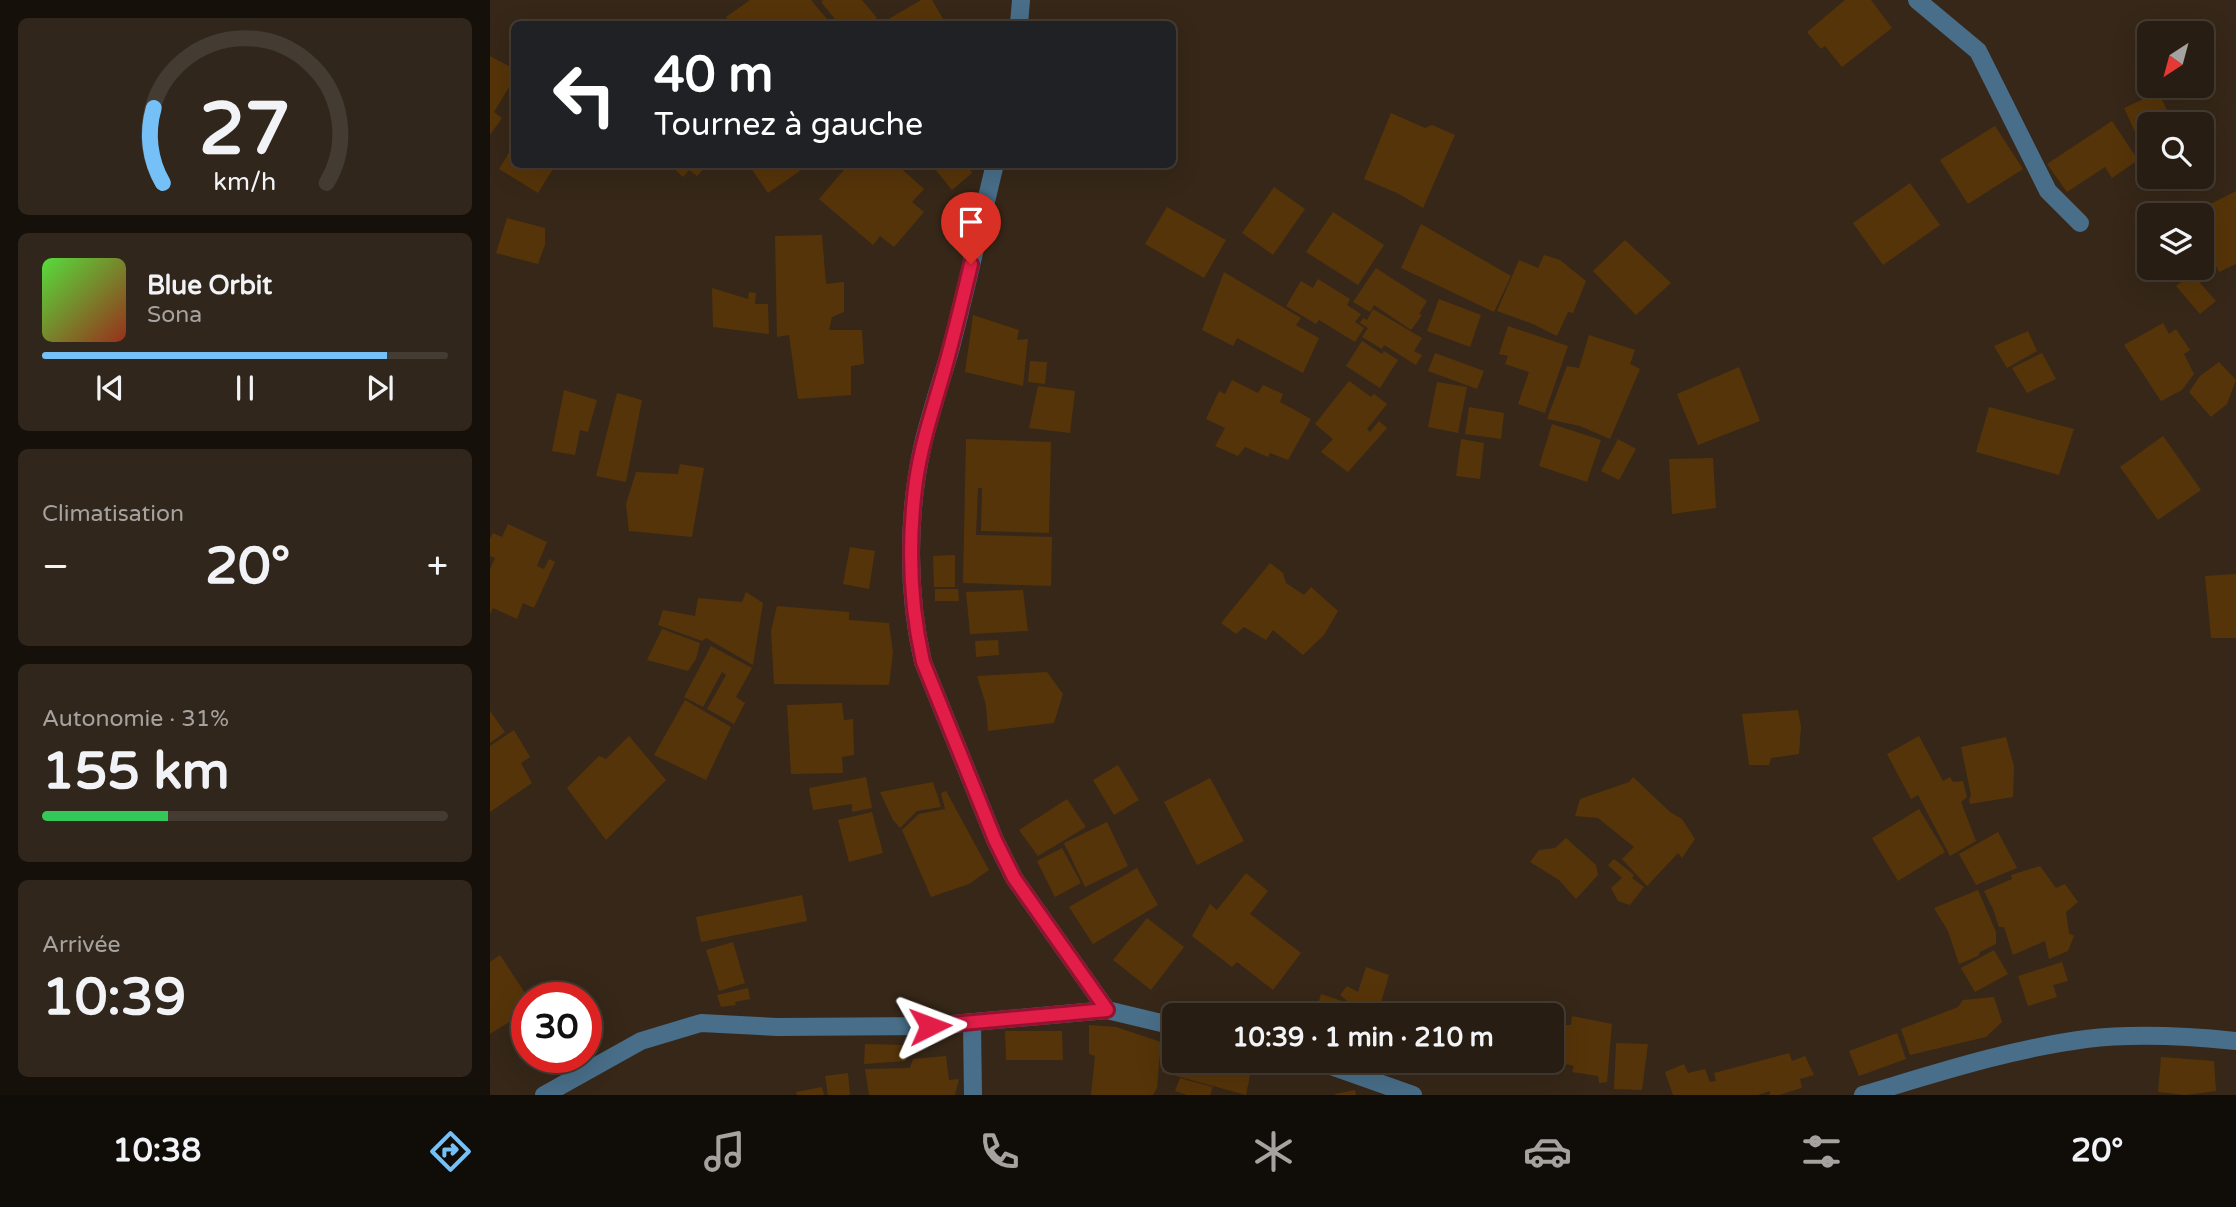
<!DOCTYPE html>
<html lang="fr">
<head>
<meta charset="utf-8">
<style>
  :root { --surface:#281d12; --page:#30261b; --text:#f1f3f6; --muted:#a5a29f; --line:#443b32; --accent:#75c0f6 }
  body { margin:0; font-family:"Varela Round",sans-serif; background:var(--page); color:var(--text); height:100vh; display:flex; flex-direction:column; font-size:26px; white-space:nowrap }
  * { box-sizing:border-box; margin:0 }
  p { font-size:23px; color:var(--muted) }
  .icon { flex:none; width:38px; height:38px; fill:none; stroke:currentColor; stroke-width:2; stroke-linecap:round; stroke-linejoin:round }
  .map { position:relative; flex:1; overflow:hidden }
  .drawer { display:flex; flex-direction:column; gap:18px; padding:18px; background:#16100a; width:490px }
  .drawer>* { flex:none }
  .banner { position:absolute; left:21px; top:21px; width:665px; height:147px; border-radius:10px; box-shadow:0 7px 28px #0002,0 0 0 2px var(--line); background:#202124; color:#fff; overflow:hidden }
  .needle { width:46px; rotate:216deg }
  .fabs { position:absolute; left:1647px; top:21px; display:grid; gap:14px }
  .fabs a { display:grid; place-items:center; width:77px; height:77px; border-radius:10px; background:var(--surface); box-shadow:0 7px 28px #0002,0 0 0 2px var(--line); font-size:35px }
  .speed { position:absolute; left:21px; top:982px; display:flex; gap:14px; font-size:35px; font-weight:700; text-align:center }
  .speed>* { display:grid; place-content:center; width:91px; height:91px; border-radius:50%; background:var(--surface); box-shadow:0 7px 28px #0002,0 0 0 2px var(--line); line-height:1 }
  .speed .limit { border:10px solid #d22; background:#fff; color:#111 }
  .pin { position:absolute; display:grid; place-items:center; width:60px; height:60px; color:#fff; margin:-72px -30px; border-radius:50% 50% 50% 0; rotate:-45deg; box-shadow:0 0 7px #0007 }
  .pin .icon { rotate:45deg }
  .me { position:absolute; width:77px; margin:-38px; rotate:87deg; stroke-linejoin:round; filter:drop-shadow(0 0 5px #0008) }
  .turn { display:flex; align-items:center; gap:24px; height:147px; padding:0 28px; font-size:32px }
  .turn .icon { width:91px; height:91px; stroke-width:2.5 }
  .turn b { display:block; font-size:49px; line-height:60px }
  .big { font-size:52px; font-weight:700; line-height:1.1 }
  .drawer .tile { flex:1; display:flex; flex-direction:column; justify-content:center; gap:10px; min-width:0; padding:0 24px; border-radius:10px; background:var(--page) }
  .drawer .dial { align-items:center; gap:0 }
  .dial svg { height:182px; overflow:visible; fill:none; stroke:var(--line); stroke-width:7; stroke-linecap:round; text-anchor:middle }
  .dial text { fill:var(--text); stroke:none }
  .song { display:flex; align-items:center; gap:21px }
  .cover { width:84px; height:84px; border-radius:10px; background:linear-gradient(135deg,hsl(110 70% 55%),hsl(10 70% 35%)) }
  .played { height:7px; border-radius:4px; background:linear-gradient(90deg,var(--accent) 85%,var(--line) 85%) }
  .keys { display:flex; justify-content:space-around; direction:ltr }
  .heat { display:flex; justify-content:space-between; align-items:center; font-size:38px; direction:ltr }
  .charge { height:10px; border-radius:5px; background:linear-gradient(90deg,#34c759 31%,var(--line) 0) }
  .trip { position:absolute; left:672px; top:1003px; width:402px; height:70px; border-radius:10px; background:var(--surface); box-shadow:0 7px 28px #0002,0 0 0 2px var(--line); font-weight:700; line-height:70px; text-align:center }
  .tab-bar { display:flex; height:112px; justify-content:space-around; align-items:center; background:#100c07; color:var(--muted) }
  .tab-bar .icon { width:49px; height:49px }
  .tab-bar .on { color:var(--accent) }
  .tab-bar b { font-size:32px; color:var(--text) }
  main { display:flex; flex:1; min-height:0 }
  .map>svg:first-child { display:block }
</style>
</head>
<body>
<main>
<section class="drawer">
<div class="tile dial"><svg viewBox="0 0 100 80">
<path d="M14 69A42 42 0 1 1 86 69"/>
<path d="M14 69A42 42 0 0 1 10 36" stroke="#75c0f6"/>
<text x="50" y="56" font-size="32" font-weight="700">27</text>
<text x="50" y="72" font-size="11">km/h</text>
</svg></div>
<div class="tile">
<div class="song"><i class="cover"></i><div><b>Blue Orbit</b><p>Sona</p></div></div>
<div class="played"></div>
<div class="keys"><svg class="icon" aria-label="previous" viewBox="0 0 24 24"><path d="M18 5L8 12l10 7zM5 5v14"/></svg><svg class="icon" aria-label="pause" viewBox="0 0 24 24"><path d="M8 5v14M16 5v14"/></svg><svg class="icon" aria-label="next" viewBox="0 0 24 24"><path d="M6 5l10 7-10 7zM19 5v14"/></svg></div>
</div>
<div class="tile"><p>Climatisation</p>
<div class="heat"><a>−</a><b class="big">20°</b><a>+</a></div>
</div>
<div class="tile"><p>Autonomie · 31%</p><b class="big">155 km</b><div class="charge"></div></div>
<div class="tile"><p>Arrivée</p><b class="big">10:39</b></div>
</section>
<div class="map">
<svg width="1746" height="1095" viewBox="0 0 1746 1095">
  <rect width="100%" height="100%" fill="#362718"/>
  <g fill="#563409">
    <path d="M260 0H321L341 24H241L236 17Z"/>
    <path d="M333 0H372L387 18 378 24H349L331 2Z"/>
    <path d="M431 0H442L456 24H390Z"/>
    <path d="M1355 0H1381L1402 28 1352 67 1335 46 1331 49 1317 32Z"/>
    <path d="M0 56 24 69V79L4 112 12 118 0 135Z"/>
    <path d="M1668 92 1684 124H1659L1645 132 1634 108Z"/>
    <path d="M901 113 935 128 942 125 965 135 933 208 907 193 874 179Z"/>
    <path d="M1622 121 1648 160 1622 178 1615 167 1577 192 1557 164Z"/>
    <path d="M1505 126 1533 169 1478 204 1450 160Z"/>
    <path d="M24 144V164H66L48 193 9 169Z"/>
    <path d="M179 164H218L207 176 199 170 193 177Z"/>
    <path d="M258 164H306L310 171 278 193Z"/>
    <path d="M359 164H406L434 189 422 202 434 212 404 247 390 236 383 245 329 199Z"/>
    <path d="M441 164H476L482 173 462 190Z"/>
    <path d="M1420 183 1450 225 1393 265 1363 223Z"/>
    <path d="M784 187 815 209 783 255 752 233Z"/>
    <path d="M1746 191V264L1729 272 1712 238V215H1699Z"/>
    <path d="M677 207 736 240 714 278 655 244Z"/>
    <path d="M843 212 894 245 868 285 816 252Z"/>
    <path d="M17 218 55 228V245L48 264 6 253Z"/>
    <path d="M931 224 1021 276 1004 312 911 268Z"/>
    <path d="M332 235 336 284 354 282V312L342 317 339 330H372L374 364 361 366V395L308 399 299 335 287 337 285 236Z"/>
    <path d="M1135 240 1181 283 1146 315 1103 271Z"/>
    <path d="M1054 255 1070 260 1096 281 1083 313 1078 312 1067 336 1043 324 1007 311 1029 260 1048 268Z"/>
    <path d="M886 268 937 301 929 314 932 315 921 330 884 305 880 312 863 302Z"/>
    <path d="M734 272 811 318 806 325 829 338 813 373 747 338 743 346 712 330Z"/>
    <path d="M1702 274 1726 301 1710 314 1686 286Z"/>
    <path d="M828 279 860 299 857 305 871 314 865 322 874 328 865 342 829 320 826 324 796 306 811 281 823 288Z"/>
    <path d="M222 288 258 299 259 292 266 293 265 304H278L279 334 223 327Z"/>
    <path d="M949 299 991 315 980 347 937 331Z"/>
    <path d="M883 309 932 338 924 351 932 355 926 365 894 345 892 349 872 337 878 328 870 323 873 318 877 320Z"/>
    <path d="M483 315 529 330 527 340 538 339 533 386 475 372Z"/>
    <path d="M1673 323 1679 334 1686 329 1700 350 1694 354 1704 374 1692 390 1671 401 1634 345Z"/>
    <path d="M1018 326 1078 346 1055 413 1028 404 1039 372 1015 364 1018 356 1009 354Z"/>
    <path d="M1538 331 1547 351 1517 368 1504 346Z"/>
    <path d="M1099 335 1145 350 1140 364 1150 369 1120 439 1090 426 1057 419 1077 366 1089 368Z"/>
    <path d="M872 341 892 354 894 351 908 360 890 388 856 366Z"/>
    <path d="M945 353 994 371 987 389 938 371Z"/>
    <path d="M1552 353 1566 379 1537 393 1522 368Z"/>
    <path d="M540 361 557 362 555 384 538 382Z"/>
    <path d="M1729 362 1746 380 1737 404 1721 417 1699 392 1710 376Z"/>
    <path d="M1249 367 1270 421 1208 445 1187 394Z"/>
    <path d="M742 380 768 393 773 385 793 394 790 402 821 419 798 460 780 453 778 457 755 447 748 456 725 446 735 428 716 419 729 391 735 394Z"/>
    <path d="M859 381 881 397 884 394 897 404 877 429 880 432 889 421 897 428 858 472 831 452 843 439 825 424Z"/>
    <path d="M947 382 977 387 968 433 938 427Z"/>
    <path d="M548 386 585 391 580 433 539 428Z"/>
    <path d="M74 390 107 400 98 432 90 430 85 455 62 451Z"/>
    <path d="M127 393 152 400 136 482 106 476Z"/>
    <path d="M979 407 1014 413 1011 439 975 434Z"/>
    <path d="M1499 407 1584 429 1569 475 1486 452Z"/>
    <path d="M1062 424 1111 440 1097 482 1049 466Z"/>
    <path d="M1673 436 1711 490 1668 520 1630 467Z"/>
    <path d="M476 439 561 442 559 533 491 531 492 488H488L486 535 562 537 561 586 473 583Z"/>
    <path d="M971 439 994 443 990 479 966 476Z"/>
    <path d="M1128 439 1146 449 1129 480 1111 471Z"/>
    <path d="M1223 458 1226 508 1182 514 1179 459Z"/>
    <path d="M190 464 214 468 202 537 139 531 136 504 146 472 188 474Z"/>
    <path d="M18 524 57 542 47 566 54 569 59 559 65 562 44 608 33 603 27 619 3 608 0 614V569L5 558 0 556V539L3 533 12 537Z"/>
    <path d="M360 547 385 551 379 589 353 584Z"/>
    <path d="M465 555V587H444L443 556Z"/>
    <path d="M780 563 793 573 796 583 814 595 821 587 848 611 834 635 813 655 783 630 776 640 754 627 746 634 731 623Z"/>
    <path d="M1746 574V638H1721L1715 576Z"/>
    <path d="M445 589H468L469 601H445Z"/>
    <path d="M533 590 538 631 480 634 476 592Z"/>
    <path d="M256 592 273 603 263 665 216 638 212 641 168 625 173 610 205 616 208 598 252 602Z"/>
    <path d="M287 606 359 612V620L399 623 403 653 399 685 284 684 281 631Z"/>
    <path d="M172 629 210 643 206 659 198 671 157 660Z"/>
    <path d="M508 640 509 655 486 657 485 641Z"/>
    <path d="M221 646 262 668 246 697 255 703 244 724 217 709 236 675 232 672 213 707 194 697Z"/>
    <path d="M557 672 573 694 564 723 498 731 496 705 487 676Z"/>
    <path d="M195 700 241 727 216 780 164 755Z"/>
    <path d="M352 703 354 720 363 719 364 755 352 757 353 773 301 774 297 705Z"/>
    <path d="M1308 710 1311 727 1309 754 1281 758 1279 765H1259L1252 714Z"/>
    <path d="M0 711 15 732 0 743Z"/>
    <path d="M24 730 40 757 31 763 42 783 0 812V746Z"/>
    <path d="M139 736 176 780 116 840 77 788 109 756 116 759Z"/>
    <path d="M1429 736 1453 781 1460 777 1463 782 1473 781 1477 797 1471 802 1486 841 1460 856 1428 795 1421 799 1397 754Z"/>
    <path d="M1516 737 1524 766 1523 797 1480 804 1479 800 1481 795 1471 747Z"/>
    <path d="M628 765 649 800 624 815 603 780Z"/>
    <path d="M376 777 382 808 362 812V804L323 810 319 788Z"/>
    <path d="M1143 777 1180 812 1192 819 1205 839 1192 858 1188 853 1157 886 1132 859 1144 847 1108 818 1085 816 1090 799 1139 782Z"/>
    <path d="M720 778 754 841 707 865 674 802Z"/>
    <path d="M443 782 451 807 427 811 410 828 403 820 390 792Z"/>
    <path d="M456 791 499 870 479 884 441 897 412 830 429 814 455 809 451 793Z"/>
    <path d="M577 799 596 827 548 856 529 830Z"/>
    <path d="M1429 809 1455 852 1408 881 1382 838Z"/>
    <path d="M382 812 393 853 359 862 348 820Z"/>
    <path d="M617 822 638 866 595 887 574 843Z"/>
    <path d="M1508 832 1527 868 1486 885 1469 854Z"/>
    <path d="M1076 838 1106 865 1108 875 1086 899 1069 880 1040 862 1049 850 1065 848Z"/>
    <path d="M572 848 591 883 565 897 547 861Z"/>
    <path d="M1124 859 1144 875 1142 878 1154 887 1140 905 1128 901 1121 888 1132 878 1118 865Z"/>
    <path d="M1550 866 1566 888 1575 884 1588 902 1576 912 1579 933 1584 936 1578 951 1559 959 1555 941 1523 955 1514 927H1509L1503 909 1494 891 1522 879 1521 875Z"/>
    <path d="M647 868 668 905 603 944 579 907Z"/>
    <path d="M756 873 778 891 760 914 811 953 783 990 747 962 742 967 702 936 720 904 727 910Z"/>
    <path d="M1488 890 1506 932V944L1490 952 1488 956 1469 964 1458 931 1444 908Z"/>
    <path d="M312 895 317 921 211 942 206 917Z"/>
    <path d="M657 918 694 947 661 990 623 960Z"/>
    <path d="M243 942 255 983 229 991 216 950Z"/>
    <path d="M1504 950 1518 974 1485 992 1471 968Z"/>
    <path d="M10 955 37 996V1011L0 1034V962Z"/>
    <path d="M1572 962 1578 981 1563 985 1567 997 1538 1006 1528 976Z"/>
    <path d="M876 967 899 975 888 1013 878 1005 873 1014 850 995 857 986 868 992Z"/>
    <path d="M258 988 260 999 245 1002 246 1005 231 1007 227 995Z"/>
    <path d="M831 994 852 1001 849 1015H825Z"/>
    <path d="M1504 997 1512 1022 1496 1037 1420 1055 1411 1029 1468 1007 1473 1000Z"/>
    <path d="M973 1008 1008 1012V1015H972Z"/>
    <path d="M1082 1016 1122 1024 1117 1082 1109 1083 1108 1076 1082 1072 1084 1066 1062 1061V1025H1081Z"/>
    <path d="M599 1025 626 1027 671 1042 667 1088 663 1095H601L605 1056 599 1054Z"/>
    <path d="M515 1031H572L573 1060H516Z"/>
    <path d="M1407 1033 1416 1059 1369 1076 1359 1051Z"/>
    <path d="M680 1036 684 1038V1060L763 1061 756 1095 672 1072Z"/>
    <path d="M1126 1043 1158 1044 1152 1090 1124 1089Z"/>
    <path d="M375 1044 415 1045 416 1061 374 1064Z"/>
    <path d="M1299 1053 1302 1061 1315 1056 1324 1075 1310 1079 1312 1088 1289 1095H1280V1091L1268 1095H1183L1175 1072 1194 1064 1198 1073 1215 1069 1220 1082 1226 1081 1224 1073Z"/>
    <path d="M456 1056 459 1080 469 1079 465 1095H379L375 1069 420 1068 423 1059Z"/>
    <path d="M1671 1057 1724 1061 1726 1091 1696 1095 1668 1092Z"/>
    <path d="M358 1073 360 1095H338L335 1076Z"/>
    <path d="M690 1078 723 1087 720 1095H697L685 1091Z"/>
    <path d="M332 1087 334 1095H307L306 1092Z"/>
    <path d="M865 1090 866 1095H845V1094Z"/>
  </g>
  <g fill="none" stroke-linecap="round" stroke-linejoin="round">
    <path stroke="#496e89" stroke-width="18" d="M1427 0 1488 51 1558 191 1590 223"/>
    <g stroke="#496e89" stroke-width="18">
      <path d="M529 24 531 0"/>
      <path d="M505 164C490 225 477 286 461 347 452 379 441 411 433 444 417 514 417 593 433 662L505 840 524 878 617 1010"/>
      <path d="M482 1024 483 1095"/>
      <path d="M824 1060 923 1095"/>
      <path d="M54 1095 151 1041 211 1023 287 1027 440 1026 617 1010 684 1026"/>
      <path d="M1373 1095C1447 1073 1520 1049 1596 1039 1646 1033 1697 1036 1746 1041"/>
    </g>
  </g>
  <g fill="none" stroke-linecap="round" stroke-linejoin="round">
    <defs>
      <path id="route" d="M440 1026 617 1010 524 878 505 840 433 662C420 604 418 540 426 481 431 446 442 412 452 378 463 340 472 302 481 264"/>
    </defs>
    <use href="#route" stroke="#92132f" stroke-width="18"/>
    <use href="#route" stroke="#e11d48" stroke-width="12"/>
  </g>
</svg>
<div class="fabs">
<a><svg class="needle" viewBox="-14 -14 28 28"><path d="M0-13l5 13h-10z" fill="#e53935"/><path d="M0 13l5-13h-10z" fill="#a5a29f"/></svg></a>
<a><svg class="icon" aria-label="search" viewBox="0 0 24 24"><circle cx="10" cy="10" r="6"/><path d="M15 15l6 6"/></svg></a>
<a><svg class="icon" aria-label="layers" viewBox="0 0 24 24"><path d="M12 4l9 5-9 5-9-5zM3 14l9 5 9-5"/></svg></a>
</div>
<div class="speed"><div class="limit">30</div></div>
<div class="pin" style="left:481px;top:264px;background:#d93025"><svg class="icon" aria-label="arrive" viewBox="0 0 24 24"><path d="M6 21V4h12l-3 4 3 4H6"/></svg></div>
<svg class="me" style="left:440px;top:1026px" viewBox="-20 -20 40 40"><path d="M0-17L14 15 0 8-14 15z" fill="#e11d48" stroke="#fff" stroke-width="4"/></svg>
<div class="trip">10:39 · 1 min · 210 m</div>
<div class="banner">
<div class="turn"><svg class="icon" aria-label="left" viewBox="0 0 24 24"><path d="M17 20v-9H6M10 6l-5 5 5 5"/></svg><div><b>40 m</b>Tournez à gauche</div></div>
</div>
</div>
</main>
<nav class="tab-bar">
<b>10:38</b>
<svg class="icon on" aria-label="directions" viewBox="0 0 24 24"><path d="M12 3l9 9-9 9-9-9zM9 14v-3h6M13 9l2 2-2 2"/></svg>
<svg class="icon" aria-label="music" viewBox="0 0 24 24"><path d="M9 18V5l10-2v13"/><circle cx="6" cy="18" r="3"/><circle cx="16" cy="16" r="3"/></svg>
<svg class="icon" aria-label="phone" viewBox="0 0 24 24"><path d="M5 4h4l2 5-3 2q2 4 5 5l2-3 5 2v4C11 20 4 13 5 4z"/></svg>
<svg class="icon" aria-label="climate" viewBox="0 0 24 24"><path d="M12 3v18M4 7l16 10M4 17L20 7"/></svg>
<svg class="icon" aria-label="car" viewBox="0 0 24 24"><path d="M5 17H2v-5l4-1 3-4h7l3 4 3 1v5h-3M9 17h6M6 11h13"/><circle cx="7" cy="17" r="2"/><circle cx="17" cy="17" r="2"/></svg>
<svg class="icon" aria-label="filters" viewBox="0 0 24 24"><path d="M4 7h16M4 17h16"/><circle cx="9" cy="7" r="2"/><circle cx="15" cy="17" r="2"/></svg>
<b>20°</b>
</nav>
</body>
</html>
